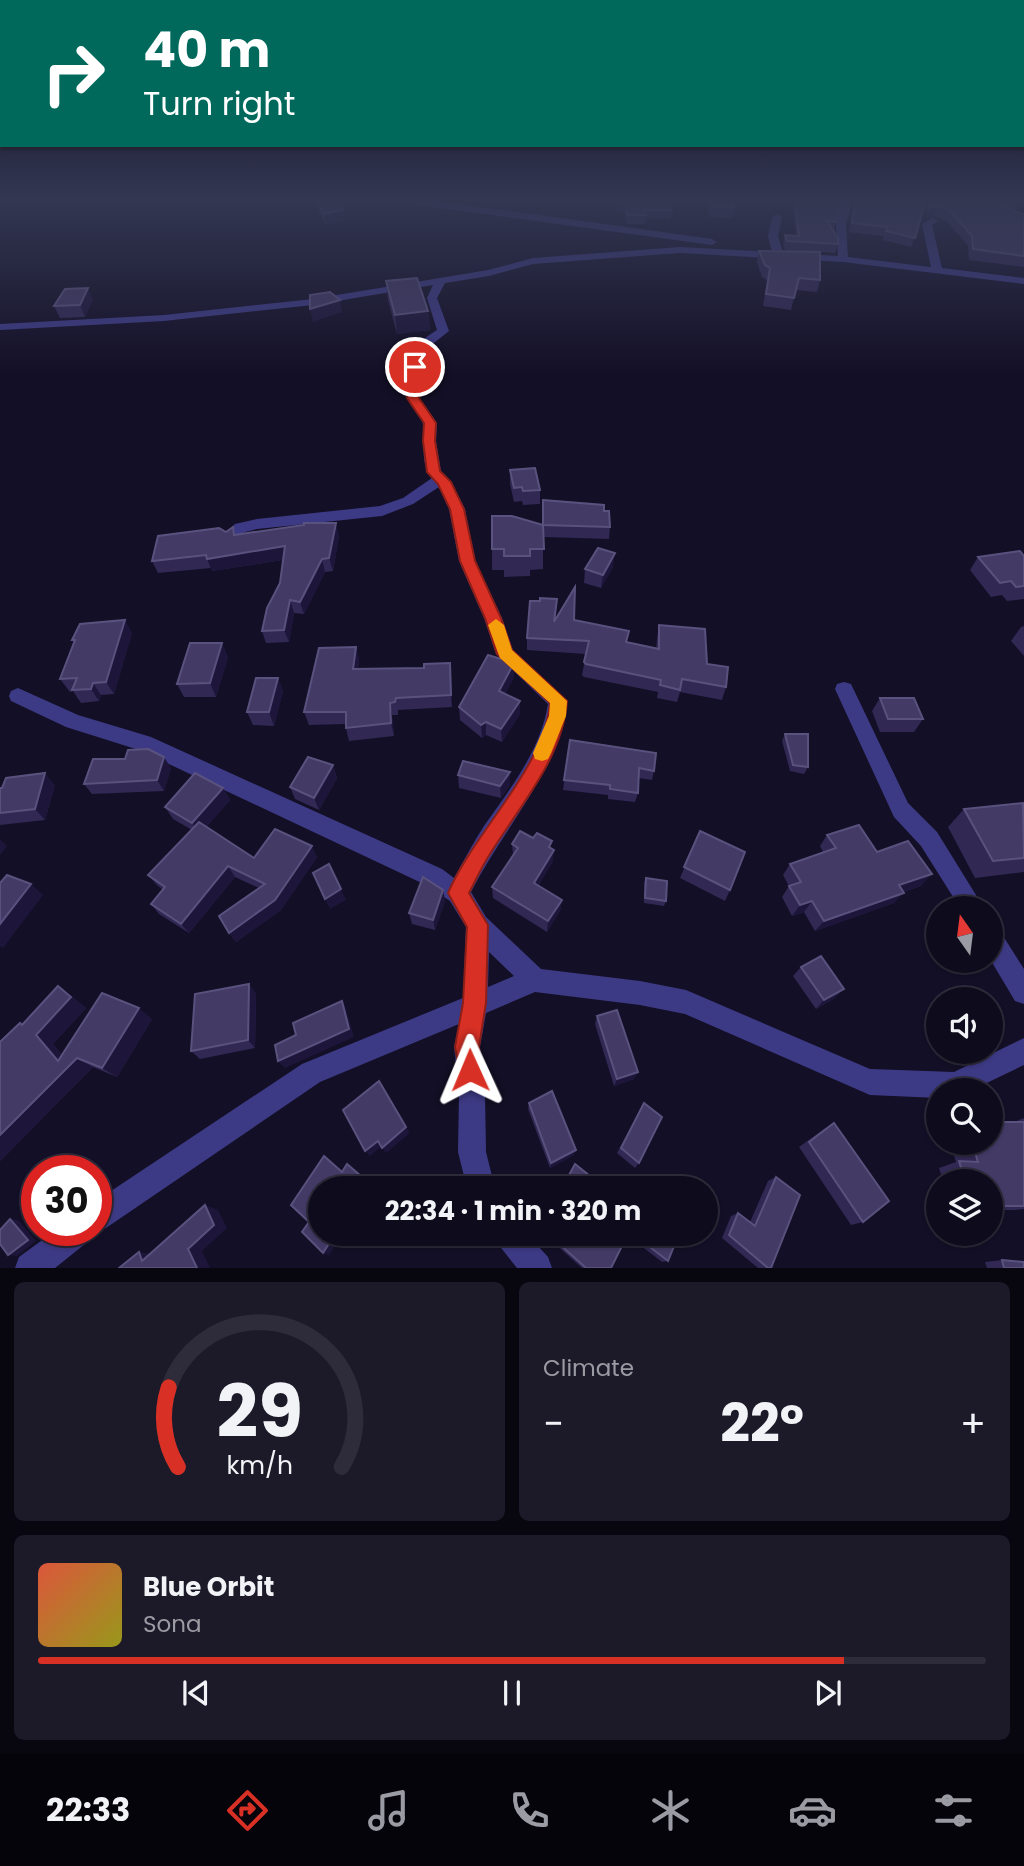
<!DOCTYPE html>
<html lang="en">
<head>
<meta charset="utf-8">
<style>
  :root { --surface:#0e0b1c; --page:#1c1929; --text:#f1f3f6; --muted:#9b9ba3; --line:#2e2b3b; --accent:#d93025 }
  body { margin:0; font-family:Poppins,sans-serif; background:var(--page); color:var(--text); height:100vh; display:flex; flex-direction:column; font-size:26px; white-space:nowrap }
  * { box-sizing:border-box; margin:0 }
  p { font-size:23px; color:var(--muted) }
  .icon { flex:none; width:38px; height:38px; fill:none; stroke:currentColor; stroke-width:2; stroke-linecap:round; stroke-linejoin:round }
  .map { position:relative; height:1268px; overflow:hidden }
  .drawer { display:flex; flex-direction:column; gap:14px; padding:14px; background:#08060f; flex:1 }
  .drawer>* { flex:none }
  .guide { position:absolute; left:0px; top:0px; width:1026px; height:147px; box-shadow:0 2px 5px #0004,0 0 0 2px var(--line); background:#00695c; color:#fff; overflow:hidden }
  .needle { width:46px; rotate:346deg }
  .controls { position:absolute; left:926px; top:896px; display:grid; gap:14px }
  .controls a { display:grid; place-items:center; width:77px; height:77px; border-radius:50%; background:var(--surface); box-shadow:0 2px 5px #0004,0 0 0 2px var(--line); font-size:35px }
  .speed { position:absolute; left:21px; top:1155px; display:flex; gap:14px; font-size:35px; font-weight:700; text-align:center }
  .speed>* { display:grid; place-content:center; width:91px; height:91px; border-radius:50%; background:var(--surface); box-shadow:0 2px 5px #0004,0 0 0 2px var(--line); line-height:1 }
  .speed .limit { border:10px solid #d22; background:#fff; color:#111 }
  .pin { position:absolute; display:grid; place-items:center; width:60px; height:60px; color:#fff; margin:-30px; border:4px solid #fff; border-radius:50%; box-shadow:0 2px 7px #0007 }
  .me { position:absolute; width:77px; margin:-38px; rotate:359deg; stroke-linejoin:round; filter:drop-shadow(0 0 5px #0008) }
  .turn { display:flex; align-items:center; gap:24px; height:147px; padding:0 28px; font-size:32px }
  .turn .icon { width:91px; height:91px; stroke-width:2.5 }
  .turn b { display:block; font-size:49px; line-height:60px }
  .big { font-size:52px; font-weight:700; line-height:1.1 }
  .drawer .tile { flex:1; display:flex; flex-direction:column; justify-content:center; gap:10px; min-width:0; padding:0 24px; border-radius:10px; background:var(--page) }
  .drawer .dial { align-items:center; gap:0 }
  .dial svg { height:182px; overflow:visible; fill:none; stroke:var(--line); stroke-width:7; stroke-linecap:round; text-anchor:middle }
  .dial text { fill:var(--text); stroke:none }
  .song { display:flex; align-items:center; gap:21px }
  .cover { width:84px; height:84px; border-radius:10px; background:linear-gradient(135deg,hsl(10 70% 55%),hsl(60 70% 35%)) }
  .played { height:7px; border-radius:4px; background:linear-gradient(90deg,var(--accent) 85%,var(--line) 85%) }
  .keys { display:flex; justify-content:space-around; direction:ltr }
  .heat { display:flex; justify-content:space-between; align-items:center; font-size:38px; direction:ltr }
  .drawer .tiles { flex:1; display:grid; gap:14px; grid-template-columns:1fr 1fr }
  .tile:last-child { grid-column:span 2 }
  .trip { position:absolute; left:308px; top:1176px; width:410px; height:70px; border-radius:35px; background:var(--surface); box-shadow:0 2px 5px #0004,0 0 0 2px var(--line); font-weight:700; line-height:70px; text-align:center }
  .tab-bar { display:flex; height:112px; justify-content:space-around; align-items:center; background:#06040b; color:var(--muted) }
  .tab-bar .icon { width:49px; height:49px }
  .tab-bar .current { color:var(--accent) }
  .tab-bar b { font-size:32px; color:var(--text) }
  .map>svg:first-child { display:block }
</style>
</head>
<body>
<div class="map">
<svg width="1024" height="1268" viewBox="0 0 1024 1268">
  <rect width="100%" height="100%" fill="#130f26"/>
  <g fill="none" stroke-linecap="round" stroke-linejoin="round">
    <g fill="#3d3a85" fill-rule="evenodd">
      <path d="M374 199H404L482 207 712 239 717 242 712 245Z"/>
      <path d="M847 199 852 202 846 225 848 257 931 267 922 224 933 218 938 221 932 225 942 268 1024 278V284L843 262 680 253 533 264 489 276 445 283 437 298 449 331 430 346 425 354 417 387 419 398 437 423 436 441 441 471 451 482 465 509 475 561 502 618 513 650 567 701C557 773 503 829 471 892L486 917 541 969 640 981 686 990 870 1069 954 1072 1024 1038V1065L972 1090H938V1098L870 1095 685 1014 640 1005 535 992 486 1013 480 1047 485 1094 486 1152 495 1188H467L458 1152 459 1094 454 1047 459 1024 320 1082 106 1228 94 1232 90 1240 55 1268H15L19 1257 56 1230H96V1201L302 1064 463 998 466 927 450 901 426 885 139 750 66 727 11 701 9 696 11 691 18 688 78 715 151 737 442 869 454 878C464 860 473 843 484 826 511 787 540 752 548 704L496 654 484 618 459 561 449 509 439 487 413 504 382 516 257 529 245 532 231 542 223 537 235 524 257 519 380 506 403 498 432 478C419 464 426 442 423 425 422 415 410 406 406 396 402 382 410 355 419 344 424 338 431 334 437 330L427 298 433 285 313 305 164 321 0 330V324L164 315 313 299 488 270 533 258 680 247 772 252 768 236 772 217 777 214 782 217 778 236 783 253 838 256 836 225 842 202ZM489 952 514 976 488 987Z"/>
      <path d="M844 682 851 684 908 803 937 832 984 908H960L921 846 894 817 835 689 837 684Z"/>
      <path d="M990 925 998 928 1024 969V1004L1015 1001 990 959Z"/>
      <path d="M493 1234H527L548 1257 552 1268H517L498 1244Z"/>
    </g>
  </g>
  <g fill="#312854">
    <path d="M314 199H339L346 220 326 226 315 203Z"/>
    <path d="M614 199H668L672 210 671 219 646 218 645 224H627L624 212H616Z"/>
    <path d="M706 199H732L734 207 732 218 708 217Z"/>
    <path d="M794 199H843L840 201 834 231 838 244 835 253 820 252V280L817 292 796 290 791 310 763 306 767 280 762 277 757 262 759 251 785 250 783 244 785 235 796 236 793 204Z"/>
    <path d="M850 199H926L911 247 883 240 884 236 849 232 854 201Z"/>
    <path d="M928 199H1018L1021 202 1016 211 1024 215V267L969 260 968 246 947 221 934 216 927 218Z"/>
    <path d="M386 281 428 311 430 330 397 334 388 300Z"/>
    <path d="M93 299 85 317 60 318 54 306Z"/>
    <path d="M510 470 540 490V504L523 505 522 501 514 502 510 484Z"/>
    <path d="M543 500 604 511 610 527 609 539 543 537V569L530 570V576L504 577V570H492V549L543 525Z"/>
    <path d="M233 527 236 535 339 536 333 571 325 572 304 614 294 613 289 642 266 643 262 631 280 583 283 560 212 571 211 568 158 573 152 561 226 532Z"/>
    <path d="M1024 556V599L1007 601 1002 595 991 597 970 570 978 557Z"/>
    <path d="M613 567 601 588 584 583 585 569Z"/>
    <path d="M556 612 555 619 574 620 629 631 627 642 656 649 657 638 659 625 707 664 726 687 722 700 680 692 677 702 657 698 658 692 584 677 582 675 586 654 527 650V638Z"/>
    <path d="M1024 626V656L1011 641 1021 627Z"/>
    <path d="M132 633 114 694 101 695 99 701 81 703 73 691 70 692 60 679 74 642 72 640Z"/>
    <path d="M356 647 359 660 358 669 424 668 450 663 452 707 398 710V715H392L394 736 349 741 346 728V724L309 725 304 712Z"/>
    <path d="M228 657 216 697H184L177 684Z"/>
    <path d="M514 663V677L505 694 520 714 502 742 486 735 482 738 460 720 459 707Z"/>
    <path d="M278 678 283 691 274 726 253 725 247 712Z"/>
    <path d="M880 698 923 719 914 732H880L872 711Z"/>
    <path d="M785 734 808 767 804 774 790 771 782 741Z"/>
    <path d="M570 740 654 771 652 780 638 778V793L635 802 608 799V795L563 790Z"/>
    <path d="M333 765 337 778 319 810 295 799 290 787Z"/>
    <path d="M171 768 164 791 92 794 84 784Z"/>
    <path d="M510 772V785L501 798 459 788 458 775Z"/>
    <path d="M55 785 45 820 0 825V788Z"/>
    <path d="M223 788 230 800 206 827 254 858 317 857 281 910 236 942 229 933 259 888 235 877 189 933 159 914 151 904 163 890 157 885 148 875 192 830 173 819 165 807Z"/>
    <path d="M1024 804V872L975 878 948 827 964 809Z"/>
    <path d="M700 831 730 890 725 901 680 878Z"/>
    <path d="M827 835 877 852 921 886 903 892 894 903 815 931 804 912 792 916 782 897 789 886 783 875 790 864 823 852 820 846Z"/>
    <path d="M512 844 552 848 553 861 538 886 562 900 560 911 547 932 493 898 492 887 513 856Z"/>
    <path d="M646 878 666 901 664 906 644 903V883Z"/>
    <path d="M445 901 435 930 412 924 409 913Z"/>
    <path d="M801 967 835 998 816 1009 793 976Z"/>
    <path d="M58 986 86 1008 53 1044 62 1055 152 1019 117 1077 93 1067 0 1161V1042L20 1023 22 1024Z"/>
    <path d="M256 993 255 1048 200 1059 191 1051Z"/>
    <path d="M597 1016 634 1079 614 1086 595 1024Z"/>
    <path d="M529 1103 574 1155 550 1168 528 1109Z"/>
    <path d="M644 1103 639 1163 635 1168 617 1153Z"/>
    <path d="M1024 1118V1209L1016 1210H990V1181H943L939 1168 956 1162 950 1143H990L1014 1122Z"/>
    <path d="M834 1123 863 1222 851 1225 799 1147 824 1129Z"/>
    <path d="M776 1177 771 1268H758L722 1238 731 1216 738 1213 750 1222 768 1181Z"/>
    <path d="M544 1234H679L668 1261 662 1262 627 1235 611 1268H582Z"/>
    <path d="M1002 1260 1024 1268H987L985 1262Z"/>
  </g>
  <g fill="#1d163a">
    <path d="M938 206 934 216 927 218 930 208Z"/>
    <path d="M344 209 346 220 326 226 324 214Z"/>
    <path d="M88 288 93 299 85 317 80 305Z"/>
    <path d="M340 300 342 312 313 322 310 309Z"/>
    <path d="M428 311 430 330 397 334 395 315Z"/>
    <path d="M336 523 339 536 333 571 329 558Z"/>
    <path d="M285 546 289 559 212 571 207 559Z"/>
    <path d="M615 553 613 567 601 588 603 575Z"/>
    <path d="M322 559 325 572 304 614 300 602Z"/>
    <path d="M290 600 294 613 289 642 284 630Z"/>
    <path d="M125 620 132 633 114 694 106 682Z"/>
    <path d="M222 643 228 657 216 697 210 683Z"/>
    <path d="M356 647 359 660 356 682 353 669Z"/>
    <path d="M450 663 451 676 452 707 451 695Z"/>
    <path d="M514 663V677L499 705V691Z"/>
    <path d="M278 678 283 691 274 726 269 712Z"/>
    <path d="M93 683 101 695 99 701 91 689Z"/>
    <path d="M520 701V714L502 742 501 729Z"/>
    <path d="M390 703 392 715 394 736 391 723Z"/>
    <path d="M486 722V735L482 738 481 725Z"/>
    <path d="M164 757 171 768 164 791 157 780Z"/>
    <path d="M333 765 337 778 319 810 314 798Z"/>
    <path d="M510 772V785L501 798 500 786Z"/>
    <path d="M45 773 55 785 45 820 35 809Z"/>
    <path d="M223 788 230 800 200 835 192 823Z"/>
    <path d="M0 839 7 846 0 855Z"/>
    <path d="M312 846 317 857 281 910 236 942 229 933Z"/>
    <path d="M554 850 553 861 533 894 534 883Z"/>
    <path d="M228 866 235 877 189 933 181 924Z"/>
    <path d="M932 874 921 886 889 896 899 885Z"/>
    <path d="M31 884 43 895 3 948 0 946V924Z"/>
    <path d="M341 889 346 900 330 909 325 899Z"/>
    <path d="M443 890 445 901 435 930 433 920Z"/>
    <path d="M904 893 894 903 815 931 824 921Z"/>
    <path d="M562 900 560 911 547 932 548 921Z"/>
    <path d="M812 901 804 912 792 916 800 905Z"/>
    <path d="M249 984 256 993 255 1048 248 1040Z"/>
    <path d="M58 986 86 1008 53 1044 70 1065 77 1058 93 1067 0 1161V1135L58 1061 20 1023 37 1033Z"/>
    <path d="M844 989 835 998 816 1009 824 1000Z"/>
    <path d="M342 1001 346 1009 354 1037 285 1068 278 1061Z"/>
    <path d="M139 1008 152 1019 117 1077 102 1068Z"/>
    <path d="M638 1072 634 1079 614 1086 617 1079Z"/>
    <path d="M406 1127 410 1133 386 1153 382 1148Z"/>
    <path d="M378 1141 382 1146 370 1156 365 1151Z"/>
    <path d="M576 1150 574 1155 550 1168 551 1163Z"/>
    <path d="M369 1183 373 1187V1188H365Z"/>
    <path d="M205 1205 218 1210 227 1228 202 1251 210 1268H197L188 1249Z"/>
    <path d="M10 1219 18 1220 36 1241 17 1256 8 1255Z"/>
    <path d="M335 1234H343L329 1255 323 1253Z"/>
    <path d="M139 1252 156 1255 142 1261Z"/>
  </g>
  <g fill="#433a66" stroke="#5a527e" stroke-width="2">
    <path d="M316 199H339L344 209 324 214Z"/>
    <path d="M616 199H668L672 210H644L646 215H627L625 203H617Z"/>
    <path d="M709 199H732L734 207 710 206Z"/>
    <path d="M795 199H841L836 222 827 221 838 238V244L787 241 785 235 799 236Z"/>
    <path d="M856 199H926L915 238 886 231 887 227 852 223Z"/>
    <path d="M931 199H995L994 201 1024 215V256L973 249 972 236 950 211 938 206 930 208Z"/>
    <path d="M759 251 820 252V280L799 278 794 298 766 294 770 268 765 265Z"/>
    <path d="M417 278 428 311 395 315 386 281Z"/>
    <path d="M88 288 80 305 54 306 65 289Z"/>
    <path d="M330 292 340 300 310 309V295Z"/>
    <path d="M535 468 540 490 523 491 522 487 514 488 510 470Z"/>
    <path d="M543 500 604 505V511H609L610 527 543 525Z"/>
    <path d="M492 516H512L543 525 544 549H530V556H504V549H492Z"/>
    <path d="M304 523H336L329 558 322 559 300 602 290 600 284 630 262 631 267 608 280 583 285 546 207 559 206 555 152 561 158 536 219 528 226 532 233 527 234 535 304 525Z"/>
    <path d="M598 548 615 553 603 575 585 569Z"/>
    <path d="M1020 551 1024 556V586L1016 587 1011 581 1000 583 978 557Z"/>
    <path d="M575 587 574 620 629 631 626 642 659 649V625L705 629 707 664 728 667 726 687 682 679 680 690 660 685 661 680 586 664 584 662 589 641 527 638 530 601H540V598L557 599 554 622Z"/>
    <path d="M125 620 106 682 93 683 91 689 72 690 77 678 60 679 75 640H72L80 624Z"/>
    <path d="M190 643H222L210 683 177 684Z"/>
    <path d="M356 647 353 669 424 668V664L450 663 451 695 396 698 395 702 390 703 391 723 346 728V712H304L319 648Z"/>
    <path d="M488 655 514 663 499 691 520 701 501 729 486 722 481 725 459 707Z"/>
    <path d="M256 678H278L269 712H247Z"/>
    <path d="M880 698H914L923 719H888Z"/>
    <path d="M785 734H808V767L793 765Z"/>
    <path d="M570 740 656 753 654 771 639 768 638 793 610 789V785L564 780Z"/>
    <path d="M148 749 164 757 157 780 84 784 93 759H125L128 750Z"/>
    <path d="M308 757 333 765 314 798 290 787Z"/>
    <path d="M463 761 510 772 500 786 458 775Z"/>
    <path d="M45 773 35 809 0 813V788H2L6 778Z"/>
    <path d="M195 773 223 788 192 823 165 807Z"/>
    <path d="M1023 803 1024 858 993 861 964 809Z"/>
    <path d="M199 822 254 858 275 829 312 846 275 900 229 933 219 916 265 884 228 866 181 924 151 904 165 887 148 875Z"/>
    <path d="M859 825 877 852 908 841 932 874 899 885 904 893 824 921 812 901 800 905 789 886 801 882 790 864 836 848 827 835Z"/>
    <path d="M520 831 533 838 537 833 552 841 549 847 554 850 534 883 562 900 548 921 492 887 518 848 512 844Z"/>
    <path d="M700 831 745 852 730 890 684 867Z"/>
    <path d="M329 864 341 889 325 899 313 873Z"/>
    <path d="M7 875 31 884 0 924V883Z"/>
    <path d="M423 877 443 890 433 920 409 913Z"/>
    <path d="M646 878 667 881 666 901 645 898Z"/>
    <path d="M821 956 844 989 824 1000 801 967Z"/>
    <path d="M249 984 248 1040 191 1051 195 994Z"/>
    <path d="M58 986 71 997 36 1035 58 1061 102 993 139 1008 102 1068 77 1058 0 1135V1042L20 1023 22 1025Z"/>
    <path d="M342 1001 349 1029 278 1061 275 1045 296 1035 293 1023Z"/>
    <path d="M617 1010 638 1072 617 1079 597 1016Z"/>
    <path d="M379 1081 406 1127 382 1148 378 1141 365 1151 343 1110Z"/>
    <path d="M552 1091 576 1150 551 1163 529 1103Z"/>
    <path d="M644 1103 662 1117 639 1163 621 1148Z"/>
    <path d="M990 1122H1024V1206H990V1181H965L959 1161 978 1162 972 1143H990Z"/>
    <path d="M834 1123 889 1201 863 1222 809 1142Z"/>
    <path d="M324 1156 342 1172 347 1164 369 1183 365 1188H320V1234H335L323 1253 302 1232 309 1222 291 1205Z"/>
    <path d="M575 1164 605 1188H562Z"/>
    <path d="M776 1177 800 1195 771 1268H768L729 1235 738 1213 755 1226Z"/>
    <path d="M205 1205 214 1225 188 1249 197 1268H119L139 1252 142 1261Z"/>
    <path d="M10 1219 28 1240 8 1255 0 1244V1230Z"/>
    <path d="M548 1234H628L611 1268H586Z"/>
    <path d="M633 1234H679L668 1261Z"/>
    <path d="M1002 1260 1024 1262V1268H1004Z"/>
  </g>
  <linearGradient id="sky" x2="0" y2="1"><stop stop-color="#0a0815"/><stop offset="0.53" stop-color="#333752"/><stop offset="1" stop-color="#333752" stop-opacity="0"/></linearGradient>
  <rect width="1024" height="376" fill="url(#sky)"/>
  <path fill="#d93025" stroke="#8d1f18" stroke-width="2" d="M411 365 420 367 417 387 419 398 436 423 435 441 440 471 451 482 464 509 475 561 501 618 512 650 567 701C563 758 519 807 490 854 482 866 476 880 469 893L488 925 486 1003 479 1047 481 1070 478 1079 470 1082 461 1079 455 1047 463 1003 467 927 448 893C474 832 544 769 550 703L497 654 485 618 460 561 450 509 438 484 427 472 423 441 424 423 407 398 405 387Z"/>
  <path fill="#f59e0b" d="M496 619 504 625 512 650 567 701 566 716 551 753 548 759 542 761 535 759 533 753 549 716 550 703 500 658 488 625Z"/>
</svg>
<div class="controls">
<a><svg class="needle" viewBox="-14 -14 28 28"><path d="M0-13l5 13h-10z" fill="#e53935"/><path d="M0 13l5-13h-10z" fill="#9b9ba3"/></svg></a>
<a><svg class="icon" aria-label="sound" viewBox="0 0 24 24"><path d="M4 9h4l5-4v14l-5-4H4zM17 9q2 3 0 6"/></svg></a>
<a><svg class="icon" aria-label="search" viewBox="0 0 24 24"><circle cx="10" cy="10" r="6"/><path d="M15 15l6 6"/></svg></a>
<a><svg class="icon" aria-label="layers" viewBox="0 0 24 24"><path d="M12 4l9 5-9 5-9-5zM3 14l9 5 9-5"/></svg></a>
</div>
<div class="speed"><div class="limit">30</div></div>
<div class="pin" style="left:415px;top:367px;background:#d93025"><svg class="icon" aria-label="arrive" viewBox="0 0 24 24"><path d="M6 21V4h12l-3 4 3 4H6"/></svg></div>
<svg class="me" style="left:470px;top:1070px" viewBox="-20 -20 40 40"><path d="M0-17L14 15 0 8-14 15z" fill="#d93025" stroke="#fff" stroke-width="4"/></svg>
<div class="trip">22:34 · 1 min · 320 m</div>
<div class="guide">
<div class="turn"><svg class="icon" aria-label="right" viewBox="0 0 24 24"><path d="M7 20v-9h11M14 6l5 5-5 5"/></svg><div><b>40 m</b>Turn right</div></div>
</div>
</div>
<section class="drawer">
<div class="tiles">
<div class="tile dial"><svg viewBox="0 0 100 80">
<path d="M14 69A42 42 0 1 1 86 69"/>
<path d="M14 69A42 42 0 0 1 10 34" stroke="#d93025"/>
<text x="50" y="56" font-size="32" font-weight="700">29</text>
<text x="50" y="72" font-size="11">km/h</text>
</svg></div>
<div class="tile"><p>Climate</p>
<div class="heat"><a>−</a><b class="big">22°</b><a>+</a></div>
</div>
<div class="tile">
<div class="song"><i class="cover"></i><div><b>Blue Orbit</b><p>Sona</p></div></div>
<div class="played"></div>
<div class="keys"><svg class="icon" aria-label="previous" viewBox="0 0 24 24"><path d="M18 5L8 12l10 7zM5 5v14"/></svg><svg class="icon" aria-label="pause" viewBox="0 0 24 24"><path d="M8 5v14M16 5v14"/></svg><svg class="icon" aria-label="next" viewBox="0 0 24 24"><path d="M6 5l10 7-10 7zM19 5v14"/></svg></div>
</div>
</div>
</section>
<nav class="tab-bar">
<b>22:33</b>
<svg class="icon current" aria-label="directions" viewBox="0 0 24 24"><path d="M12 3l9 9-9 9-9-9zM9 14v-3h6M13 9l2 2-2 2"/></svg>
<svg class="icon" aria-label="music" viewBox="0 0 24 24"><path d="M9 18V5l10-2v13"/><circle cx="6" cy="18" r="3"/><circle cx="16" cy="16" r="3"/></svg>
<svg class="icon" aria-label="phone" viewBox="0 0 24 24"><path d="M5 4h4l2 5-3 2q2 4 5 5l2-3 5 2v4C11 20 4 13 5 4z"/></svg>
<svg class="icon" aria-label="climate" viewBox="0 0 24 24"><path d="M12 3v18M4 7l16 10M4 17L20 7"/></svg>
<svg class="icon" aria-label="car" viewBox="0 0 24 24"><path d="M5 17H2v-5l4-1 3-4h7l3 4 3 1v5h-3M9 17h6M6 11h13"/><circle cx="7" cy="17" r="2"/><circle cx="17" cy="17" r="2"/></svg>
<svg class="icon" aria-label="filters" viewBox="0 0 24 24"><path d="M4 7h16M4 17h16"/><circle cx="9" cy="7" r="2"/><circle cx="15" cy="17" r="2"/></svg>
</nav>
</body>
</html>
